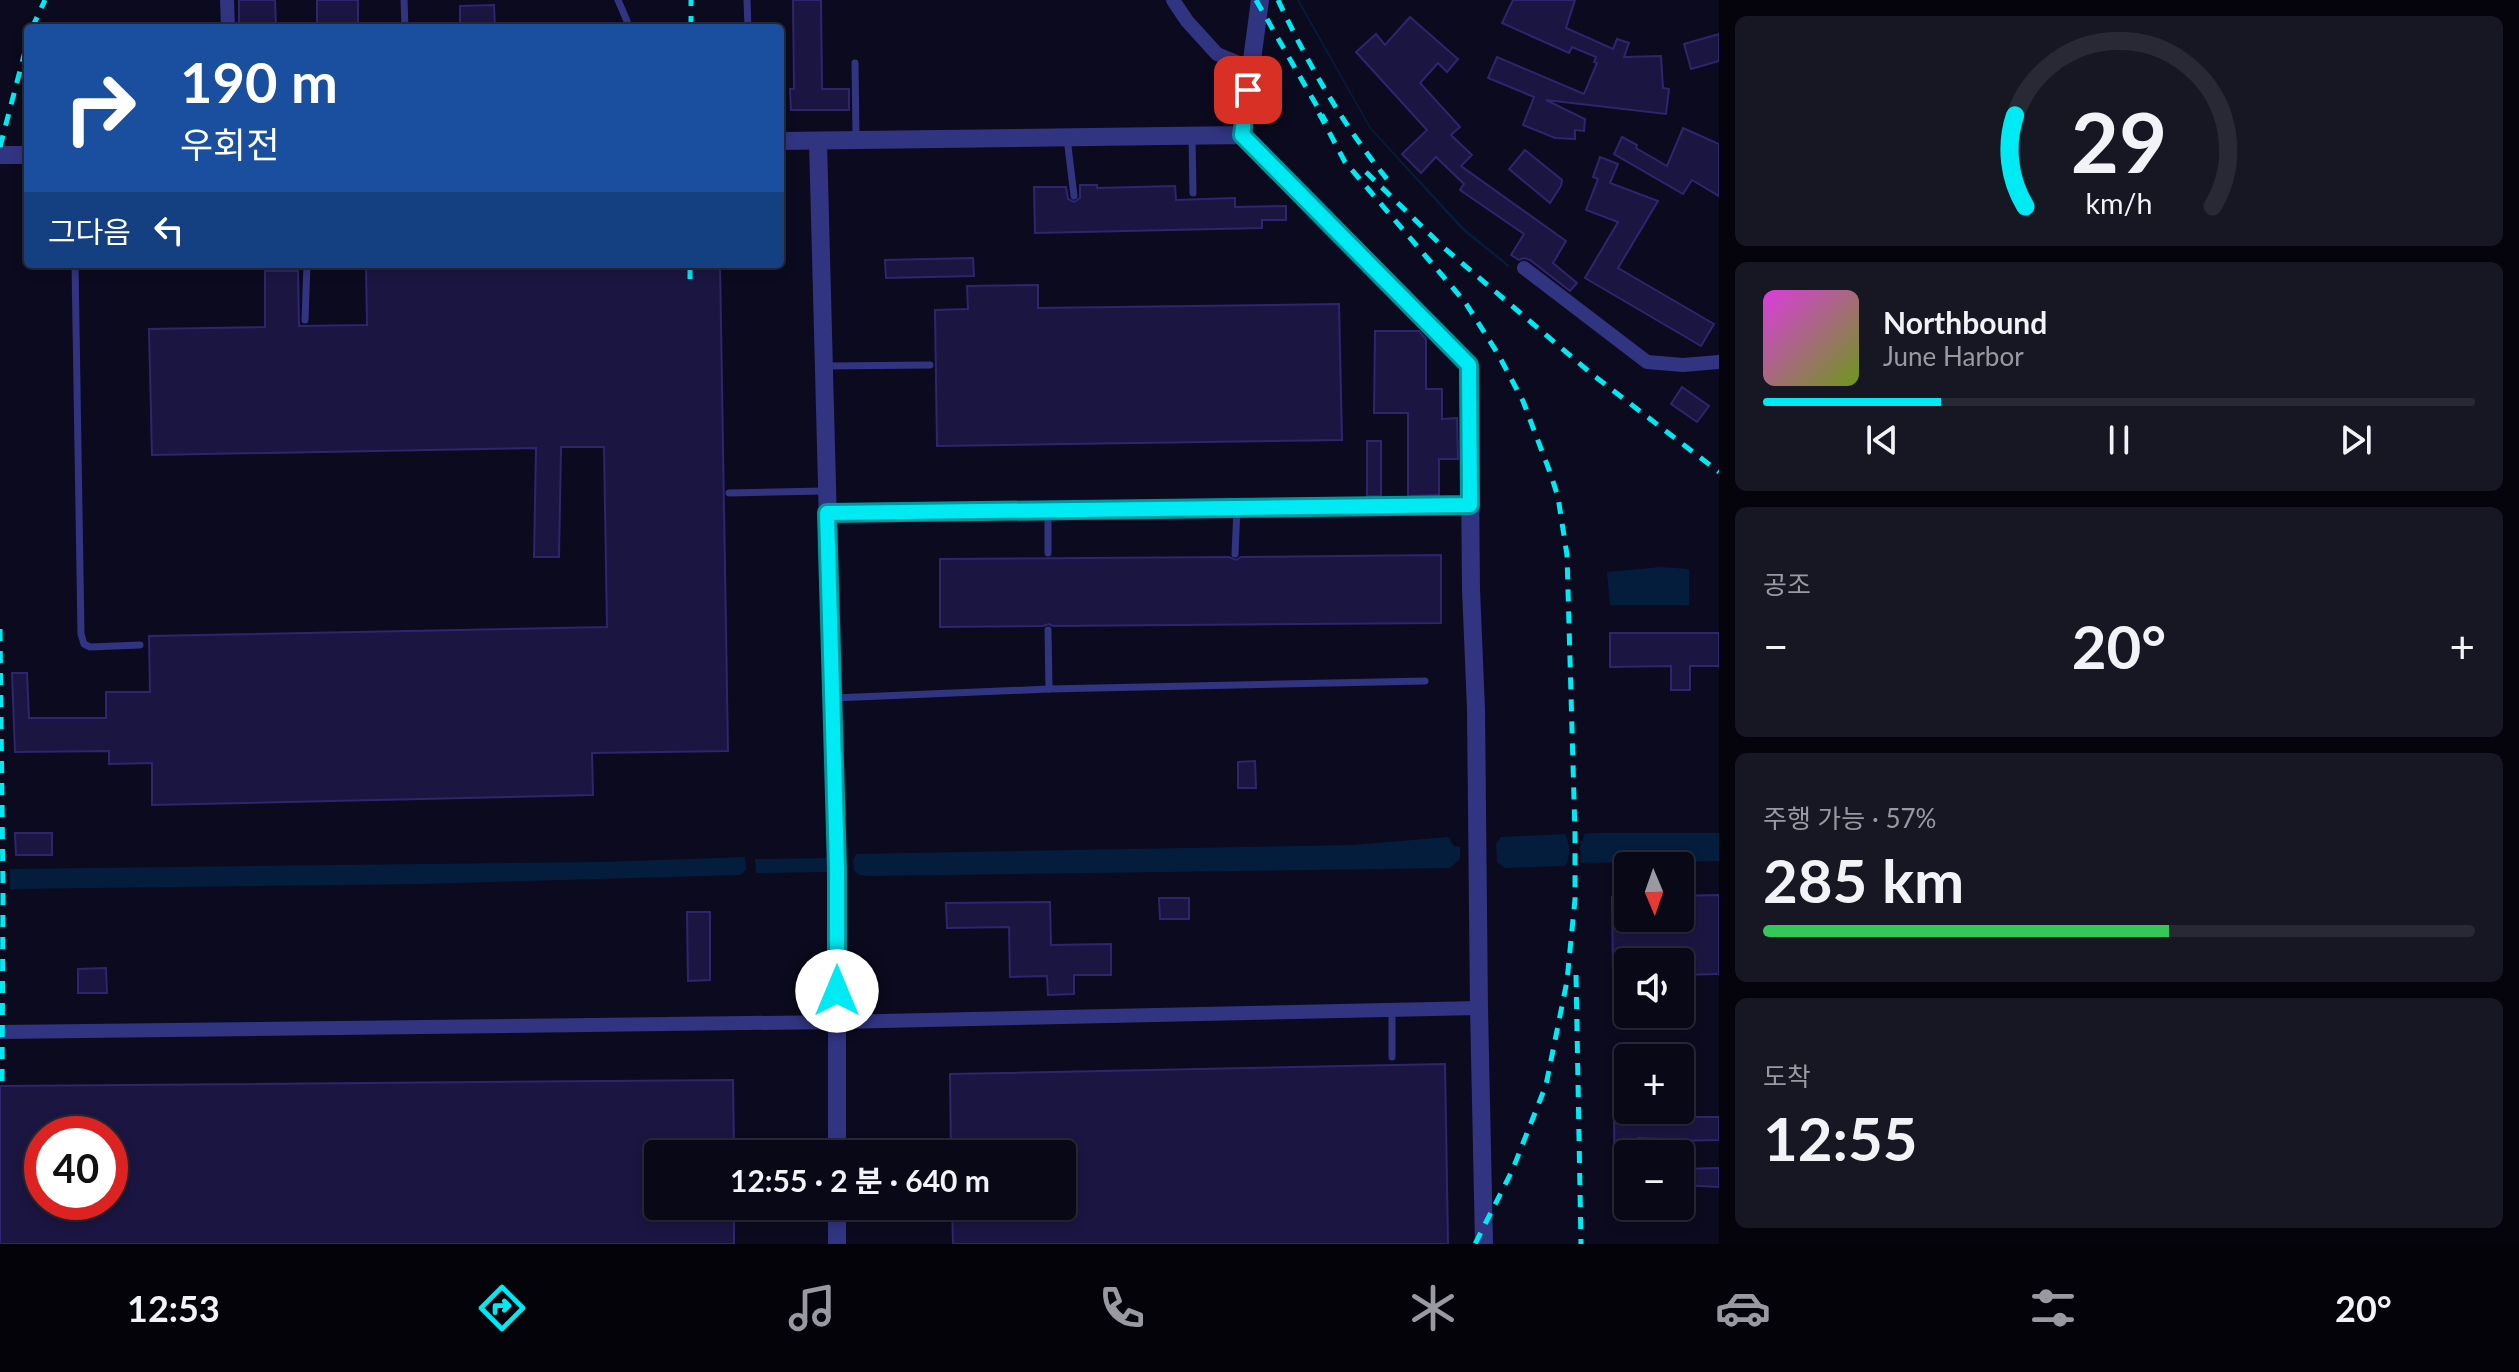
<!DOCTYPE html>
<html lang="ko">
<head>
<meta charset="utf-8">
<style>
  :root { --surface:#090816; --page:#171623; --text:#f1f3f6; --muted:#999aa1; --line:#292935; --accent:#00eaf3 }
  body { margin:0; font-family:Lato,"Noto Sans KR",sans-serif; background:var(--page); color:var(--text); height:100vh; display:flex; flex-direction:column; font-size:30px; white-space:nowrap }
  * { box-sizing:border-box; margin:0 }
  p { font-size:26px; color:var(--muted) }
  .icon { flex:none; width:44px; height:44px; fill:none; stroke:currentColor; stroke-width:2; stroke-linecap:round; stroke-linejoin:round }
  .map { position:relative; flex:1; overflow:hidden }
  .panel { display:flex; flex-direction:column; gap:16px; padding:16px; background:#05040c; width:800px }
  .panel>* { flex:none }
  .banner { position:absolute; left:24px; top:24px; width:760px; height:244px; border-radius:8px; box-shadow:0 4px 12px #0003,0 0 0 2px var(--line); background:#1a4fa0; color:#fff; overflow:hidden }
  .needle { width:52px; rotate:178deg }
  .tools { position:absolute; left:1614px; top:852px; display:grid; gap:16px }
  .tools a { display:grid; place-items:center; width:80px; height:80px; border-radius:8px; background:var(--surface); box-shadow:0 4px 12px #0003,0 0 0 2px var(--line); font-size:40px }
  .speed { position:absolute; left:24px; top:1116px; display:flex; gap:16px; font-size:40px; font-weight:700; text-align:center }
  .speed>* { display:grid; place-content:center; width:104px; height:104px; border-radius:50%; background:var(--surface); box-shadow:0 4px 12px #0003,0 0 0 2px var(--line); line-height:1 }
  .speed .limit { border:12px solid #d22; background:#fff; color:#111 }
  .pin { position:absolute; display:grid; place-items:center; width:68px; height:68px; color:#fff; margin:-34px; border-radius:16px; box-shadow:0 4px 12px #0006 }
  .me { position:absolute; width:88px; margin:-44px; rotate:0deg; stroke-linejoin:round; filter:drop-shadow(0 0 6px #0008) }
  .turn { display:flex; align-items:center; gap:28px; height:168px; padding:0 24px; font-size:36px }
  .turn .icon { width:104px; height:104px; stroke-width:2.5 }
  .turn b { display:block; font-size:56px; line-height:68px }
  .then { display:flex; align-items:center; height:76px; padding:0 24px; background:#0003; gap:16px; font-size:30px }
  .big { font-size:60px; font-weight:700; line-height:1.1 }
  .panel .widget { flex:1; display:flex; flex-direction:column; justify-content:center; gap:12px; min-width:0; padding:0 28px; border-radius:12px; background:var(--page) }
  .panel .dial { align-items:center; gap:0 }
  .dial svg { height:208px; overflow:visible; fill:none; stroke:var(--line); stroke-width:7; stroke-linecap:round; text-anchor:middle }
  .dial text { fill:var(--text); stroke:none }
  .song { display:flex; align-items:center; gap:24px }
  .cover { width:96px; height:96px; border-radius:12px; background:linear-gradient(135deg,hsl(300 70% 55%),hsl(80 70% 35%)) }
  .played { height:8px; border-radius:4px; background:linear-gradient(90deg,var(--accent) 25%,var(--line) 25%) }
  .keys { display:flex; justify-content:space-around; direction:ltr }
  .heat { display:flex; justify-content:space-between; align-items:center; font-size:44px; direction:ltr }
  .charge { height:12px; border-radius:6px; background:linear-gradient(90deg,#34c759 57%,var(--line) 0) }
  .trip { position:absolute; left:644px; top:1140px; width:432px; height:80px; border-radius:8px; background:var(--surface); box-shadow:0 4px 12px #0003,0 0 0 2px var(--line); font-weight:700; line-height:80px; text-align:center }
  .menu { display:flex; height:128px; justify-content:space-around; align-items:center; background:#040309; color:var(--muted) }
  .menu .icon { width:56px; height:56px }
  .menu .selected { color:var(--accent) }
  .menu b { font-size:36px; color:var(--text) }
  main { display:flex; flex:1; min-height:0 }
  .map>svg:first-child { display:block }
</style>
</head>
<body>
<main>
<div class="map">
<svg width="1719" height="1244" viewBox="0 0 1719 1244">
  <rect width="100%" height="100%" fill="#0c0a1e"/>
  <g fill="#051d3d">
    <path d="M1297 0H1299L1371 128 1464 228 1510 266 1508 267 1462 230 1370 129Z"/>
    <path d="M1661 567 1689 569V605H1610L1607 572Z"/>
    <path d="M1594 833H1719V861L1581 863 1580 841H1583L1584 834Z"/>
    <path d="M1565 834C1570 845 1571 855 1565 866L1505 868 1497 862 1496 844 1501 837Z"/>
    <path d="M1448 837 1454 846 1460 847V859L1450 868 868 876 859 875 854 870 853 860 856 854 1353 845Z"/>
    <path d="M745 857 746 870 740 875 421 884 10 889V869L602 862Z"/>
    <path d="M829 858V872L756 873 755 859Z"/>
  </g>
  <g fill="#1b1541" stroke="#2f256f" stroke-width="2" fill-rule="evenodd">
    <path d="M239 0H275L276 28H239Z"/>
    <path d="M317 0H358V28H331V23H317Z"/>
    <path d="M793 0H821L822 89H849V110H791L790 89H794Z"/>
    <path d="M1513 0H1575L1566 28 1613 49 1617 39 1629 43 1624 57 1661 56 1663 88 1669 89 1666 114 1546 100 1585 119 1584 131 1575 130V139L1555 138 1523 125 1534 97 1488 78 1497 57 1584 94 1597 63 1594 62 1596 57 1572 47 1569 53 1502 23Z"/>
    <path d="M494 5 495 28H460V6Z"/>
    <path d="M1410 17 1458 59 1447 72 1438 63 1420 83 1460 127 1451 135 1472 155 1461 166 1566 241 1553 263 1577 283 1570 291 1530 260 1524 258 1519 260 1511 255 1524 234 1460 190 1464 184 1436 157 1421 173 1402 154 1427 130 1356 52 1376 34 1385 45Z"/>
    <path d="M1719 34V61L1691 69 1684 44Z"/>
    <path d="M1683 128 1719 144V196L1692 180 1683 194 1614 154 1622 137 1637 145 1636 148 1667 166Z"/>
    <path d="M1525 150 1562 180 1561 186 1550 203 1509 169Z"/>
    <path d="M1600 157 1618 164 1610 183 1658 201 1618 268 1714 324 1701 346 1585 278 1618 222 1586 210 1598 179 1593 177Z"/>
    <path d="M1080 185H1097V188L1175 186 1176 200 1235 198V207L1286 206V220H1262V228L1035 233 1034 187H1066L1068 199 1074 202 1080 198Z"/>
    <path d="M973 258 974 276 886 278 885 260Z"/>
    <path d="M366 264H720L728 751 592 753 593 795 152 805V763L109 764V751L15 752 12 673H27L29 718H106V692H150L149 636 607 627 604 447H561L559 557H534L536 448 152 455 149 329 265 327V271H298L299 326 367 325Z"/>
    <path d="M1038 285V308L1339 304 1342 440 937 446 935 310 968 309 967 286Z"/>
    <path d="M1375 331H1419L1426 339V389H1442V419L1457 418 1458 459H1439V495L1408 496V413H1374Z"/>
    <path d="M1682 387 1709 406 1697 422 1671 404Z"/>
    <rect x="1367" y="441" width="14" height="55"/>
    <path d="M1441 555V623L1053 626 1049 624 1043 626 940 627V559L1229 557 1236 560 1241 557Z"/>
    <path d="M1610 633H1719V666H1690V690H1671V666L1610 667Z"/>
    <path d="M1255 761 1256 788H1238V762Z"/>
    <path d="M15 833H52V855H16Z"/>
    <path d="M1719 895V974L1680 975V962H1628V976H1613L1612 897H1628V918H1680V896Z"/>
    <path d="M1159 898H1189V919H1160Z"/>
    <path d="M1050 902 1051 945 1111 944V975H1074V994L1048 995 1047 976 1010 977 1009 927 947 928 946 903Z"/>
    <path d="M687 912H710V980L688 981Z"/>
    <path d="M106 968 107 993H78V969Z"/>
    <path d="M1628 1060V1110H1686V1117H1719V1140L1666 1141 1665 1139 1638 1138V1154H1628V1186H1615L1613 1061Z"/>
    <path d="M1445 1064 1448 1244H953L952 1206H1062V1154H951L950 1074Z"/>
    <path d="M733 1080 734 1154H658V1206H734V1244H0V1086ZM42 1134H110V1202H42Z"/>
    <path d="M1719 1168V1187L1680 1185V1169Z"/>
  </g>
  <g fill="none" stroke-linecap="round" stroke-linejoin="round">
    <g stroke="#313481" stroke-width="7">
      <path d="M404 0 405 28"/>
      <path d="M618 0 627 21V28"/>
      <path d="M747 0 748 28"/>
      <path d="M855 63 856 138"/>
      <path d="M1192 137 1193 193"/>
      <path d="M1067 138 1074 196"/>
      <path d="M75 264 81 634 84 644 90 647 140 645"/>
      <path d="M305 320 307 264"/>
      <path d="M826 366 930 365"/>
      <path d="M729 493 824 491"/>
      <path d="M1048 553V510"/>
      <path d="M1235 554 1237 508"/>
      <path d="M1048 630 1049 689"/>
      <path d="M834 698 1049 689 1425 681"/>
      <path d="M1392 1057V1010"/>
    </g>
    <g stroke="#313481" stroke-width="14">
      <path d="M227 0 228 28"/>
      <path d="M1173 0 1187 21 1217 54 1251 68"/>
      <path d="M1524 268 1647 362 1683 365 1719 362"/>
      <path d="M827 513 1470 505"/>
      <path d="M0 1032 837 1022 1479 1008"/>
    </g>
    <g stroke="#313481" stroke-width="18">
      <path d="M1242 135 1260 0"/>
      <path d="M780 141 1242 135 1469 365 1471 589 1476 709 1479 1008 1484 1244"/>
      <path d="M818 141 837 868V1154"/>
      <path d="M0 155H28"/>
      <path d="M837 1206V1244"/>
    </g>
    <g stroke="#00eaf3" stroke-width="5" stroke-dasharray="12 10" stroke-linecap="butt">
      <path d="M1256 0 1326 122"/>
      <path d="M1278 0C1309 66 1344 127 1391 184"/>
      <path d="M32 28 45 0"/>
      <path d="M691 28V0"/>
      <path d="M1319 113 1345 162 1465 302 1498 354 1523 401 1551 475 1558 497 1567 555 1575 834V899L1567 981 1546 1085 1512 1171 1475 1244"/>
      <path d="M0 147 28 40"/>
      <path d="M1366 172 1443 247 1593 375 1719 472"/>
      <path d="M690 279V264"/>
      <path d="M0 629 3 890 2 1083"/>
      <path d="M1576 975 1581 1244"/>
    </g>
  </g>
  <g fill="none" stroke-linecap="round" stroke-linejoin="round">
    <defs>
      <path id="route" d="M837 991V868L827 513 1470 505 1469 365 1242 135 1248 90"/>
    </defs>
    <use href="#route" stroke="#00989e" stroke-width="20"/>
    <use href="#route" stroke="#00eaf3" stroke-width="14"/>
  </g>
</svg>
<div class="tools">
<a><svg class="needle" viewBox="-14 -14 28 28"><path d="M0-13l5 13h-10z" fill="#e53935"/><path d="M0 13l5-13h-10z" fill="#999aa1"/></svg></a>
<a><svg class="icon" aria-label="sound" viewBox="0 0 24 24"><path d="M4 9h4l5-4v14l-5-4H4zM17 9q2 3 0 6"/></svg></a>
<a>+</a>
<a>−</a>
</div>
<div class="speed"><div class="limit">40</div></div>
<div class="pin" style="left:1248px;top:90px;background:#d93025"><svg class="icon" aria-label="arrive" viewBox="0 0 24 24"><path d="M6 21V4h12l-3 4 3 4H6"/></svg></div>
<svg class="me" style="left:837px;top:991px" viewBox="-20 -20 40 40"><circle r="19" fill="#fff"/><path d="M0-13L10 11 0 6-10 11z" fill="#00eaf3"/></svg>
<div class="trip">12:55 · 2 분 · 640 m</div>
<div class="banner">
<div class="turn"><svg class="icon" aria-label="right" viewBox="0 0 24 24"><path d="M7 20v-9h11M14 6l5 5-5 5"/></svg><div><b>190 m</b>우회전</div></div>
<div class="then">그다음<svg class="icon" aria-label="left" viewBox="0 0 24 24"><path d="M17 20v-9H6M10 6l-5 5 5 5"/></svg></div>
</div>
</div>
<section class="panel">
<div class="widget dial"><svg viewBox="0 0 100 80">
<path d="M14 69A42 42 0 1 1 86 69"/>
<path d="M14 69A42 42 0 0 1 10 34" stroke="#00eaf3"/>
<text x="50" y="56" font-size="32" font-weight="700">29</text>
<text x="50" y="72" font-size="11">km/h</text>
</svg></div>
<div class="widget">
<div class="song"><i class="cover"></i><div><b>Northbound</b><p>June Harbor</p></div></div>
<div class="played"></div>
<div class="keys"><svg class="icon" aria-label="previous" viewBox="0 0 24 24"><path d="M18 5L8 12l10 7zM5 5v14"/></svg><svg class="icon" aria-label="pause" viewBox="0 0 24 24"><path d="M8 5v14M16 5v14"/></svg><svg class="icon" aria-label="next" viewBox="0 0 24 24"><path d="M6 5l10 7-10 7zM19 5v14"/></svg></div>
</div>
<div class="widget"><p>공조</p>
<div class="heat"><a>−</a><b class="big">20°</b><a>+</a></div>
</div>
<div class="widget"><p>주행 가능 · 57%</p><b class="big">285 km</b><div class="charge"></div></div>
<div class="widget"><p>도착</p><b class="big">12:55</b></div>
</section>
</main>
<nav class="menu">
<b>12:53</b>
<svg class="icon selected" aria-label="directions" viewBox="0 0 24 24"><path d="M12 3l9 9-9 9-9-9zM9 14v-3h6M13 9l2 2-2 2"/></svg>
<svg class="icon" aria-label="music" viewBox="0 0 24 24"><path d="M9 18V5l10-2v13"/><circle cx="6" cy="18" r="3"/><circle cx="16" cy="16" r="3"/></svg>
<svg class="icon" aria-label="phone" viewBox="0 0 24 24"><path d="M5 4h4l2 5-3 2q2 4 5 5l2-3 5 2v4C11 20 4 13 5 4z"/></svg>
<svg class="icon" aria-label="climate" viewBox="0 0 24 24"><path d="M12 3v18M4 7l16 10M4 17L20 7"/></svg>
<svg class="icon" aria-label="car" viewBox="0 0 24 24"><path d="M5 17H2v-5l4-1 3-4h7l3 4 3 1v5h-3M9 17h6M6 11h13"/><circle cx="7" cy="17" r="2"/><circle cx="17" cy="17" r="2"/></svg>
<svg class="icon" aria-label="filters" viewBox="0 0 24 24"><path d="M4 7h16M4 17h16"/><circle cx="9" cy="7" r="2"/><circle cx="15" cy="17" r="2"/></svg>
<b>20°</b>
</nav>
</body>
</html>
